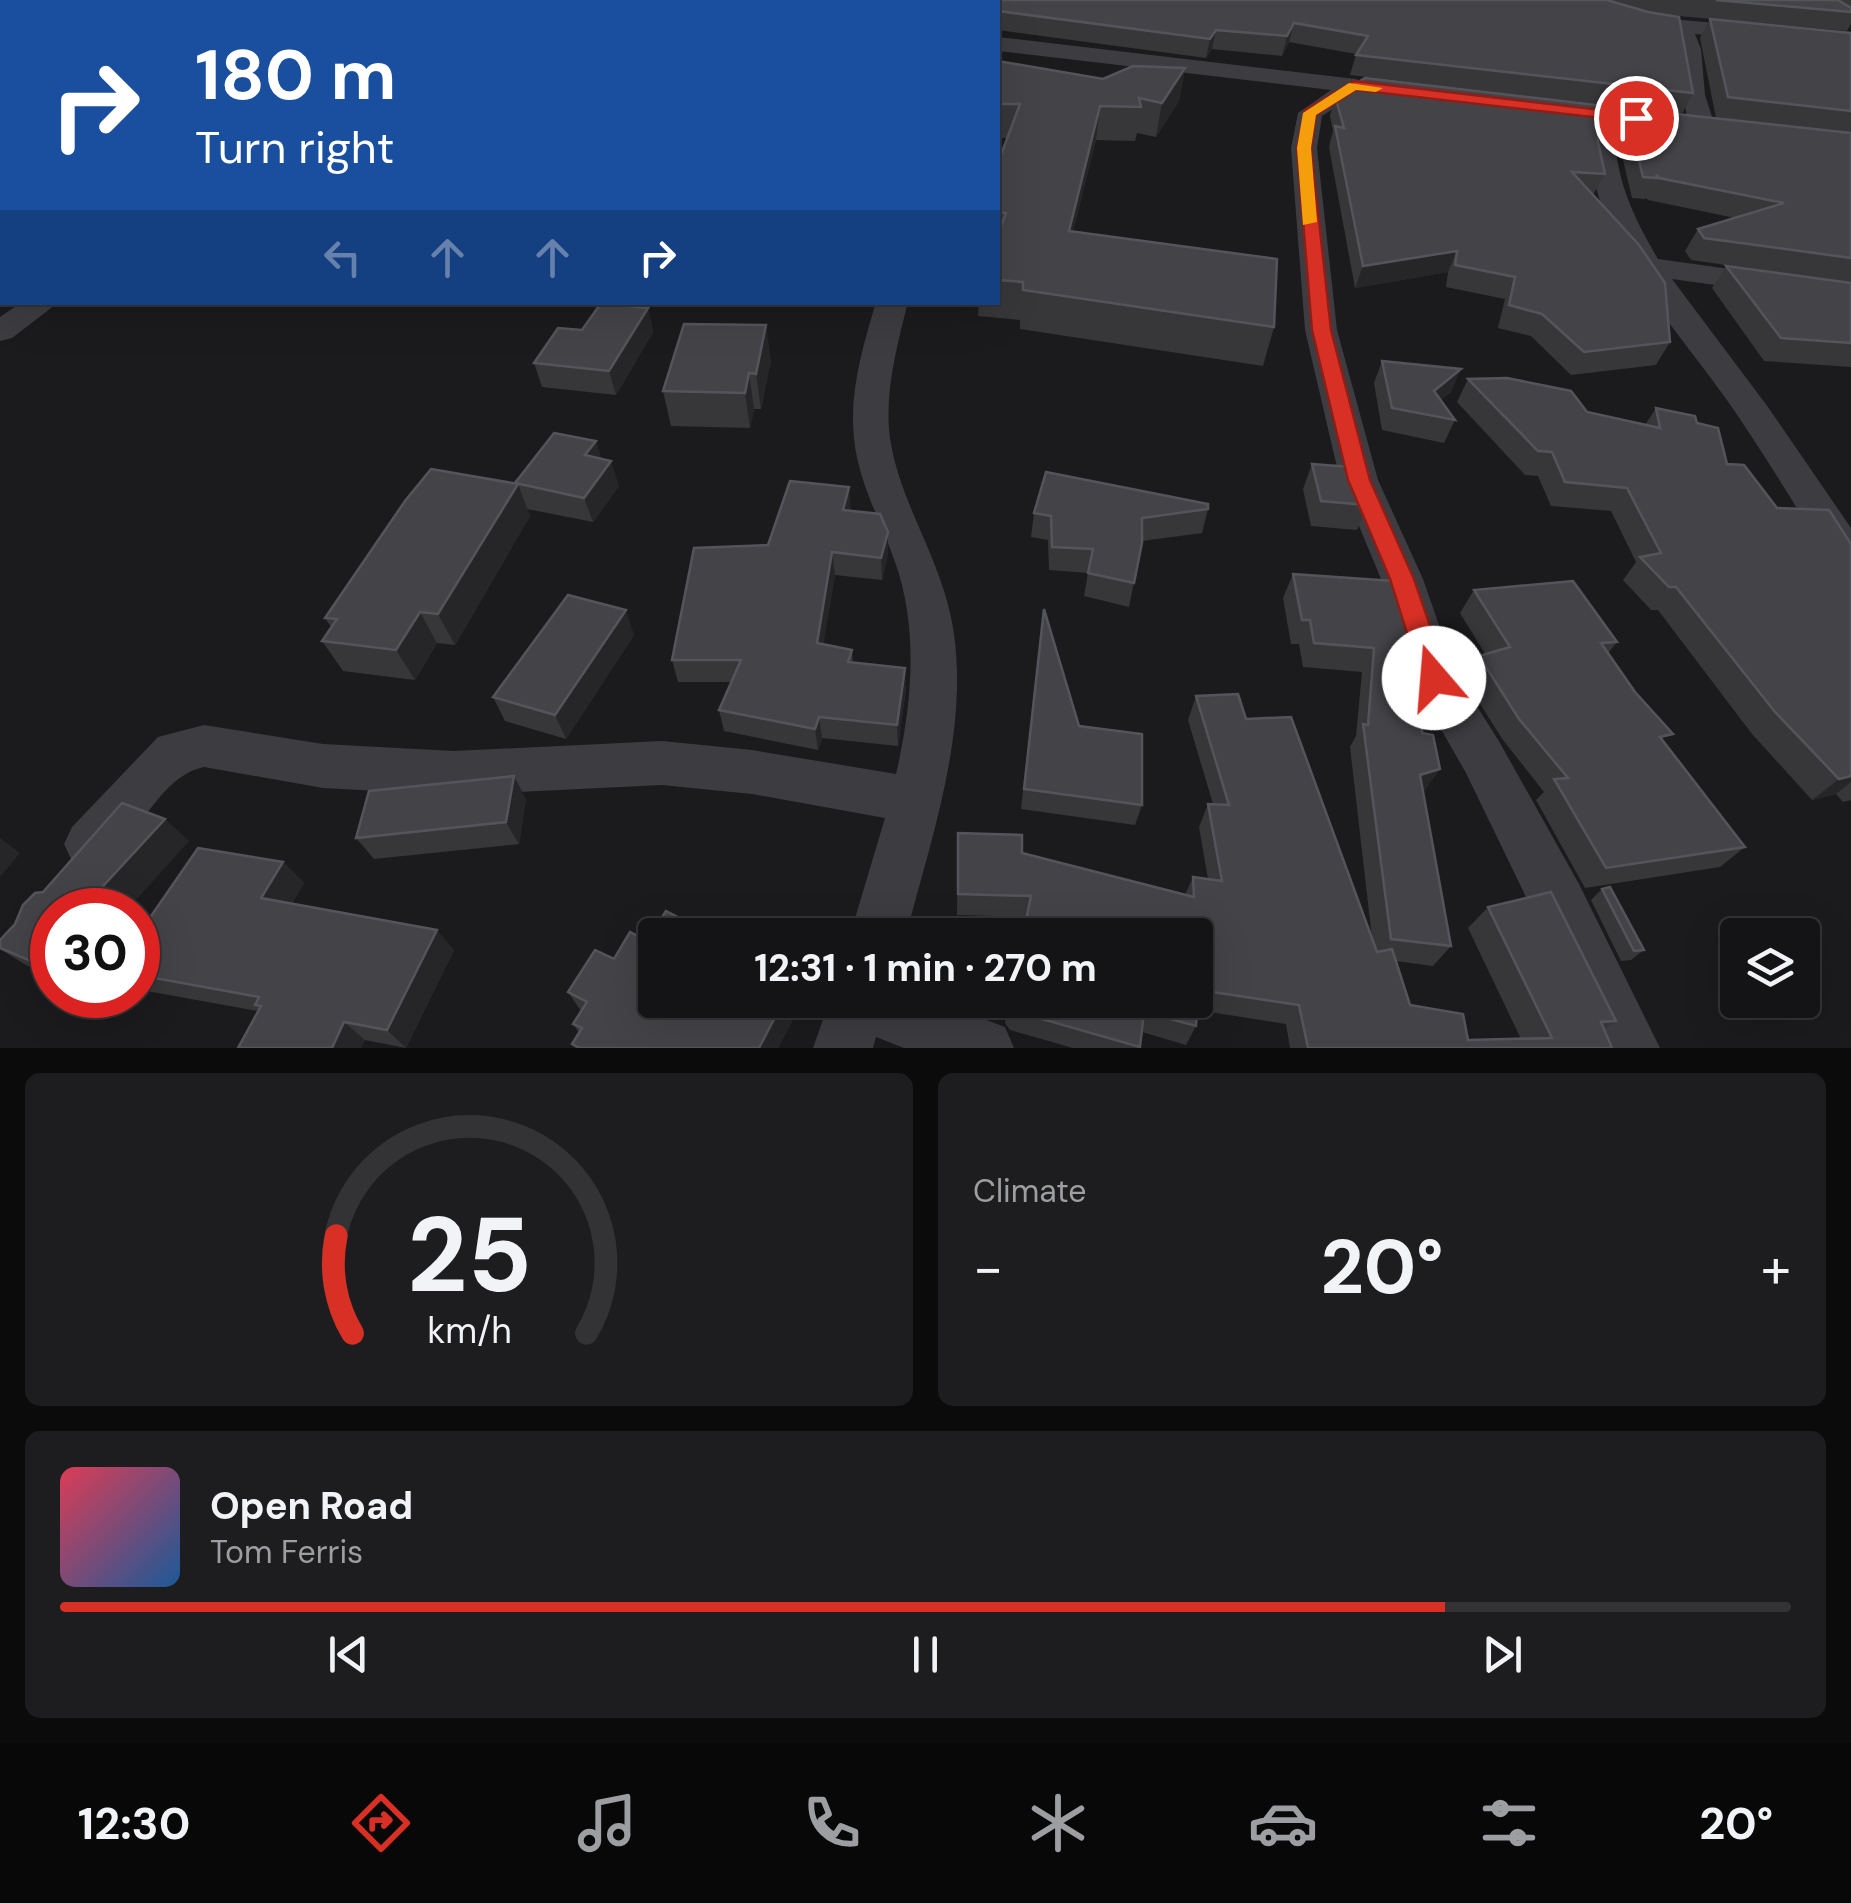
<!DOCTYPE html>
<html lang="en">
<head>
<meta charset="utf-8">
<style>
  :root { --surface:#141416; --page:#1d1d1f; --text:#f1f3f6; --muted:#9d9ea1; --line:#333335; --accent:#d93025 }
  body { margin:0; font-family:"DM Sans",sans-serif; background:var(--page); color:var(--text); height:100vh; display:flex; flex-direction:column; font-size:38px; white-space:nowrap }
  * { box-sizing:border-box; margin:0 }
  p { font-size:32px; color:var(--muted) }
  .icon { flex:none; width:55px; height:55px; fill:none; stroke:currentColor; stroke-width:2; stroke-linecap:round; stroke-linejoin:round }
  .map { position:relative; height:1048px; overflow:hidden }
  .drawer { display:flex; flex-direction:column; gap:25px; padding:25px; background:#0b0b0c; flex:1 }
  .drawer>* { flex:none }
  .hud { position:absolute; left:0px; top:0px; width:1000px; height:305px; box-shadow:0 10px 40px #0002,0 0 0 2px var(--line); background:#1a4fa0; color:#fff; overflow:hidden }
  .fabs { position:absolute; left:1720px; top:918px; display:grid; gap:20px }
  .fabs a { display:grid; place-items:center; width:100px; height:100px; border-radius:10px; background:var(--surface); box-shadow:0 10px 40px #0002,0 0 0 2px var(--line); font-size:50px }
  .speed { position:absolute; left:30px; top:888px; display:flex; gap:20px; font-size:50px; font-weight:700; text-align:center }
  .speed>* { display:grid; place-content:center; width:130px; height:130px; border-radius:50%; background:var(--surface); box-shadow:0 10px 40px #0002,0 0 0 2px var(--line); line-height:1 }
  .speed .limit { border:15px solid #d22; background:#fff; color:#111 }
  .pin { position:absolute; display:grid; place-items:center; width:85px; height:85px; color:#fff; margin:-42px; border:5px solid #fff; border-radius:50%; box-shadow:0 2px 10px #0007 }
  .me { position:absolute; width:110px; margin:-55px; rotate:342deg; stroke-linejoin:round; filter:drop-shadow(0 0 8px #0008) }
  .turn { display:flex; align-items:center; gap:35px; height:210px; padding:0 30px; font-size:45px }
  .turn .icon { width:130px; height:130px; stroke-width:2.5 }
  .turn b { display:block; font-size:70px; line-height:85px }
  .lanes { display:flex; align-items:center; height:95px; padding:0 30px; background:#0003; justify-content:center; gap:50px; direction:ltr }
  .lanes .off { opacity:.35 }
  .big { font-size:75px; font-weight:700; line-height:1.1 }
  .drawer .widget { flex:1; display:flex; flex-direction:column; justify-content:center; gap:15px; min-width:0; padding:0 35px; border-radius:15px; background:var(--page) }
  .drawer .dial { align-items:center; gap:0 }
  .dial svg { height:260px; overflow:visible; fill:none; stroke:var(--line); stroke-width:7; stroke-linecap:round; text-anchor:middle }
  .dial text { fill:var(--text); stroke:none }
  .song { display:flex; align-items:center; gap:30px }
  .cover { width:120px; height:120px; border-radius:15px; background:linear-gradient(135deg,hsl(350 70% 55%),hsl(210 70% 35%)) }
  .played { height:10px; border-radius:5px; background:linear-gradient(90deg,var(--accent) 80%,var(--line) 80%) }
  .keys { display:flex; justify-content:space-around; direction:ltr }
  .heat { display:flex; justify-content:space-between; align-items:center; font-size:55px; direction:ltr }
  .drawer .tiles { flex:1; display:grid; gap:25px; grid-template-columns:1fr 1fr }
  .widget:last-child { grid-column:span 2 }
  .trip { position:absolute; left:638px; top:918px; width:575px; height:100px; border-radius:10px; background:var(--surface); box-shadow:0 10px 40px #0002,0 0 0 2px var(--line); font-weight:700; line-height:100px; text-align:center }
  .menu { display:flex; height:160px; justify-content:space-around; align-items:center; background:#080809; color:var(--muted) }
  .menu .icon { width:70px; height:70px }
  .menu .current { color:var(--accent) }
  .menu b { font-size:45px; color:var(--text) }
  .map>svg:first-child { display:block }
</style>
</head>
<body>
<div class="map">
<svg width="1851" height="1048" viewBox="0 0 1851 1048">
  <rect width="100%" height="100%" fill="#1b1b1d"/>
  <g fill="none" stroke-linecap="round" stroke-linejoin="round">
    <path fill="#3c3c41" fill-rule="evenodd" d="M0 96 2 97V104H0Z"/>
    <g fill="#3c3c41" fill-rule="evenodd">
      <path d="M711 0H744L745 2H713Z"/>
      <path d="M1562 0H1593L1649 17 1851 35V49L1695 34 1701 49 1705 95 1715 126 1711 131H1693L1689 126 1679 130 1616 123C1612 174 1633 216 1658 259L1851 286V304L1672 279 1768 407 1851 528V576L1836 572C1801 515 1767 458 1729 403 1671 320 1579 229 1591 120L1543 114 1531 107 1543 100 1687 118 1674 35 1565 4Z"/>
      <path d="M998 37 1356 79 1368 86 1322 116 1317 148 1337 330 1378 480 1423 579 1455 671 1500 743 1579 884 1660 1048H1599L1466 773 1411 677 1381 579 1340 480 1305 330 1291 148 1298 113 1331 90 998 51Z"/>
      <path d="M22 302H59L12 338 0 341V317Z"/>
      <path d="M876 302H908C897 346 884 393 890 438 900 506 944 561 954 634 968 735 931 839 906 935H850L885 818 752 794 662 785 454 795 323 788 204 767C153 778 138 850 90 868L72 861 64 844 72 827 158 737 204 725 323 744 454 751 662 741 752 750 896 774C912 705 919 629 895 562 881 521 858 482 854 438 849 392 863 346 876 302Z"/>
      <path d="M830 1000H934L1005 1027 1014 1048H904L876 1037 873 1048H813Z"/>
    </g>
  </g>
  <g fill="#37373a">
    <path d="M746 0H1851V24L1847 31 1667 15 1693 93 1682 114 1350 75 1356 54 1289 42 1282 56 1212 49 1206 58 998 30V2Z"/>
    <path d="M1710 19 1851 33V367L1764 361 1712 288 1726 266 1817 278 1691 260 1685 251 1698 229 1735 218 1648 200 1646 198 1645 199 1632 198 1619 143 1620 129 1630 109 1716 118 1700 38Z"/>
    <path d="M998 61 1103 79 1185 68 1179 101 1156 137 1137 133 1135 141 1096 140 1073 231 1274 327 1263 366 1020 329V320L978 316 979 302H998V163L1007 138H998Z"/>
    <path d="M1335 96 1598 142 1605 174 1593 195 1670 342 1656 365 1571 375 1531 336 1498 328 1505 299 1446 287 1448 272 1355 288 1329 147 1333 131 1330 116Z"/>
    <path d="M648 308 653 332 616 395 542 387 534 363 582 330Z"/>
    <path d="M771 360 761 409H754L750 428 671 426 663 391Z"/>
    <path d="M1382 361 1451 392 1440 400 1455 420 1444 443 1382 430 1374 383Z"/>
    <path d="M1468 379 1587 412 1645 425 1656 408 1697 423 1727 464 1777 508 1851 544V800L1843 802 1836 794 1812 800 1752 734 1658 610H1651L1623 580 1636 562 1611 511 1551 506 1538 476 1525 475 1457 402Z"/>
    <path d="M596 441 601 459 619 486 593 522 527 509 530 516 455 645 437 643 415 680 343 671 322 641 331 627 325 618 515 484Z"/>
    <path d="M1312 464 1367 505 1357 530 1311 526 1303 489Z"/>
    <path d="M1208 509 1202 533 1142 541 1129 607 1084 596 1088 573 1049 570 1048 540 1031 537 1034 513Z"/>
    <path d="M850 511 888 532V555L882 580 835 575 823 645 852 650 853 662 906 689 898 746 822 738 818 750 724 731 719 710 731 682H678L672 660 768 545Z"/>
    <path d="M1293 574 1393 581 1422 733 1423 792 1451 946 1433 966 1396 961 1410 1005 1468 1040 1521 1039 1468 928 1488 907 1616 1021 1604 1030 1612 1048H1290L1286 1024 1197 1010 1196 1026 1186 1045 1142 1032 1139 1048H1073L1010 1030 1005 1023 1027 917 957 915 958 833 1022 853 1185 895 1193 877 1208 879 1199 827 1208 804H1213L1188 720 1196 696 1246 719 1372 938 1350 747 1356 736 1362 672 1303 667 1299 644H1291L1283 598Z"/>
    <path d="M1474 590 1617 642 1608 653 1665 743 1745 847 1720 867 1585 888 1536 800 1544 792 1503 740 1464 679 1479 656 1485 654 1460 613Z"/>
    <path d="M1044 609 1079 726 1142 805 1135 825 1021 809Z"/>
    <path d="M634 635 566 739 505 721 493 697Z"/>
    <path d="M526 799 519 844 374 859 356 838Z"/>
    <path d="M189 841 52 910V976L26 965 0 949V940L43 892Z"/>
    <path d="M283 862 304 883 292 903 454 950 406 1048 365 1040 361 1048H238L258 1011 141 990 138 987V935Z"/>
    <path d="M1602 889 1644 950 1631 960 1621 961 1591 900Z"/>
    <path d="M666 911 695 926 699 935H655V1000H796L798 1010 778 1048H575L572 1044 579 1033 573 1024 581 1011 568 992 595 950 614 959 630 932 647 941Z"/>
  </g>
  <g fill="#262628">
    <path d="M82 0H179L172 2H75Z"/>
    <path d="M1294 23 1289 42 1282 56 1287 36Z"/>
    <path d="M1216 30 1212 49 1206 58 1210 39Z"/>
    <path d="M2 58V92L0 88V59Z"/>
    <path d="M1185 68 1179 101 1156 137 1162 103Z"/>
    <path d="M1100 106 1096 140 1064 268 1069 231Z"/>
    <path d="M2 167V212L0 213V168Z"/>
    <path d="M1457 251 1448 272 1355 288 1363 266Z"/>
    <path d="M648 308 653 332 616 395 609 371Z"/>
    <path d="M766 325 771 360 761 409 756 374Z"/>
    <path d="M1461 369 1451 392 1424 414 1434 391Z"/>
    <path d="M749 373 754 409 750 428 745 393Z"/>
    <path d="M596 441 603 465 585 455Z"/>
    <path d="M611 461 619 486 593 522 584 498Z"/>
    <path d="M518 484 530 516 455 645 438 614Z"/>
    <path d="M849 487 851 510 845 532 843 510Z"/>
    <path d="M888 532V555L882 580 881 558Z"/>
    <path d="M832 552 835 575 820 665 817 643Z"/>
    <path d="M626 610 634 635 566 739 555 715Z"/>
    <path d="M420 612 437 643 415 680 396 650Z"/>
    <path d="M905 668 906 689 898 746 897 725Z"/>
    <path d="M819 717 822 738 818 750 815 729Z"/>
    <path d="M1440 769 1424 792 1420 775Z"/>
    <path d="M514 776 526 799 519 844 506 822Z"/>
    <path d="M1851 776V782L1836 794 1812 800 1839 779Z"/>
    <path d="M165 819 189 841 127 910H81Z"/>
    <path d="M0 838 20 853 0 877Z"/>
    <path d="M283 862 304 883 283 918 261 898Z"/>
    <path d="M695 926 699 935H690Z"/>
    <path d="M437 930 454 950 406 1048 387 1030Z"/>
    <path d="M52 941V974L33 962Z"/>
    <path d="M784 1000H796L798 1010 778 1048H759Z"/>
    <path d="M344 1022 365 1040 361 1048H332Z"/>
  </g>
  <g fill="#444448" stroke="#54555a" stroke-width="2.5">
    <path d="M0 0H82L75 2H2V58L0 59Z"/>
    <path d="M746 0H1607L1648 12 1679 17 1693 93 1356 55 1368 36 1294 23 1287 36 1216 30 1210 39 998 11V2H743Z"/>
    <path d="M1716 0H1838L1851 8V12Z"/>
    <path d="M1710 19 1851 33V111L1728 97Z"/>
    <path d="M998 61 1103 79 1133 66 1185 68 1162 103 1139 98 1141 107 1100 106 1069 231 1277 259 1274 327 1023 290V282L998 280V234L1006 213 998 212V163L1020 104H998Z"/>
    <path d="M1365 78 1597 105 1598 142 1605 174 1572 172 1639 245 1665 283 1670 342 1584 352 1542 314 1509 305 1515 277 1455 265 1457 251 1363 266 1335 126 1344 128 1335 96Z"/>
    <path d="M1630 109 1851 133V258L1704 238 1698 229 1784 203 1659 178 1656 175 1657 178 1643 177 1630 123Z"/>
    <path d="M0 117 2 118V167L0 168Z"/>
    <path d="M1726 266 1851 283V343L1781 338Z"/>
    <path d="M601 303 648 308 609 371 534 363 558 328 582 330Z"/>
    <path d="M684 324 766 325 756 374 749 373 745 393 663 391Z"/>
    <path d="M1382 361 1461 369 1434 391 1455 420 1392 408Z"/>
    <path d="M1507 378 1571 391 1587 412 1660 428 1656 408 1695 416 1697 423 1718 428 1727 464 1744 465 1777 508 1829 510 1851 544V776L1839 779 1775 712 1676 587H1669L1640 557 1661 553 1627 488 1565 482 1552 452 1538 451 1468 379Z"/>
    <path d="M554 433 596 441 585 455 611 461 584 498 515 483Z"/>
    <path d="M1312 464 1351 467 1367 505 1321 501Z"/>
    <path d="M431 469 518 484 438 614 420 612 396 650 322 641 337 619 325 618 405 501Z"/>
    <path d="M1046 472 1208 504V509L1142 518V543L1134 583 1088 573 1093 549 1052 547 1051 516 1034 513Z"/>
    <path d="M790 481 849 487 843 510 880 514 888 532 881 558 832 552 817 643 852 650 848 662 905 668 897 725 819 717 815 729 719 710 741 660H672L694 548 768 545Z"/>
    <path d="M1293 574 1393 581 1414 651 1424 659 1422 733 1433 735 1440 769 1420 775 1451 946 1391 939 1363 724 1368 725 1374 648 1314 643 1310 620H1302Z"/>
    <path d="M1573 581 1617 642 1601 643 1635 692 1673 734 1660 737 1745 847 1606 868 1554 779 1568 778 1519 719 1479 656 1510 647 1474 590Z"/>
    <path d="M568 595 626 610 555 715 493 697Z"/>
    <path d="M1044 609 1079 726 1142 734V805L1024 789Z"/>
    <path d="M1238 694 1246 719 1291 717 1377 952 1392 949 1410 1005 1463 1014 1468 1040 1552 1038 1488 907 1551 892 1616 1021 1601 1022 1612 1048H1308L1299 1005 1199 990 1196 1026 1144 1012 1140 1047 1014 1011 1008 1004 1009 1000H1195V935H1023L1031 896 958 894V833L1022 835V853L1194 897 1193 877 1222 881 1208 804 1229 805 1196 696Z"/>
    <path d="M514 776 506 822 356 838 369 791Z"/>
    <path d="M122 803 165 819 81 910H52V941L33 962 0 948V940L15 924 23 905 35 893 43 892Z"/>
    <path d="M198 848 283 862 261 898 437 930 387 1030 344 1022 332 1048H238L261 1006 255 1005 259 997 138 975V935Z"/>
    <path d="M1610 887 1644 950 1634 951 1602 889Z"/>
    <path d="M666 911 695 926 690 935H655V1000H784L759 1048H580L572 1044 582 1028 573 1024 587 1002 568 992 595 950 614 959 630 932 647 941Z"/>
  </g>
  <path fill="#d93025" stroke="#8d1f18" stroke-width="2.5" d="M1354 81 1636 114 1643 118 1636 122 1356 90 1316 115 1311 148 1331 330 1370 480 1414 579 1448 678 1444 685 1434 688 1425 685 1421 678 1390 579 1348 480 1312 330 1297 148 1305 110Z"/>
  <path fill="#f59e0b" d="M1349 83 1383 88 1376 92 1356 90 1316 115 1311 148 1317 222 1303 225 1297 148 1303 113Z"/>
</svg>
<div class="fabs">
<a><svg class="icon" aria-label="layers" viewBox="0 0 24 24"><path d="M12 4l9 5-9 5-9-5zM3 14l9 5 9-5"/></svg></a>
</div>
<div class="speed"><div class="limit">30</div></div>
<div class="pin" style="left:1636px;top:118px;background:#d93025"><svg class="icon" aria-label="arrive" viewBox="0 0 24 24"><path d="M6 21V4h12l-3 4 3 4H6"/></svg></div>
<svg class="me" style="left:1434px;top:678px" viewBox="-20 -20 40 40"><circle r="19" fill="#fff"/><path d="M0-13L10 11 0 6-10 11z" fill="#d93025"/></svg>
<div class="trip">12:31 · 1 min · 270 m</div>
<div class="hud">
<div class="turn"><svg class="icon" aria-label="right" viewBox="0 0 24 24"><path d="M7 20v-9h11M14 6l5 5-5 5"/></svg><div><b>180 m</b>Turn right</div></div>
<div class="lanes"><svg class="icon off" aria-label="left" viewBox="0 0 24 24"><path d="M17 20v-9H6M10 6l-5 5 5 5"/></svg><svg class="icon off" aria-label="ahead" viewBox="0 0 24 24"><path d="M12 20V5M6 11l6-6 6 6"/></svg><svg class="icon off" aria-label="ahead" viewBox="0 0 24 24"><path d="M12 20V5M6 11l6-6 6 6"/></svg><svg class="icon" aria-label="right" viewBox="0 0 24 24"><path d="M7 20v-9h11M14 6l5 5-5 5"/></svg></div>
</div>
</div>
<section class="drawer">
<div class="tiles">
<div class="widget dial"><svg viewBox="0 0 100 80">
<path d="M14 69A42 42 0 1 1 86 69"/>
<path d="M14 69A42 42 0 0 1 9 39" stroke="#d93025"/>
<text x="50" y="56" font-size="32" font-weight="700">25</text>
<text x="50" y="72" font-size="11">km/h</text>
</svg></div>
<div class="widget"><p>Climate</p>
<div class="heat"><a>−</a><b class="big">20°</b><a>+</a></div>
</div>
<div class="widget">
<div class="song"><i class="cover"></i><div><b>Open Road</b><p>Tom Ferris</p></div></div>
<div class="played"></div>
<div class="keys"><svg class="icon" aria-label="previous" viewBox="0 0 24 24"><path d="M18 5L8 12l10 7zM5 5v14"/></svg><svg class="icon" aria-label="pause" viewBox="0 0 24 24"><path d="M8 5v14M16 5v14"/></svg><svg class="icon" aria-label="next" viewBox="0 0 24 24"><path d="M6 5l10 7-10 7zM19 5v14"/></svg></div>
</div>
</div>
</section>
<nav class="menu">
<b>12:30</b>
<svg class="icon current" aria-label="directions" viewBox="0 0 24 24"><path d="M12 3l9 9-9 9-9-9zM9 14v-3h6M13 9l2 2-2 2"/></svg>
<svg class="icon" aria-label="music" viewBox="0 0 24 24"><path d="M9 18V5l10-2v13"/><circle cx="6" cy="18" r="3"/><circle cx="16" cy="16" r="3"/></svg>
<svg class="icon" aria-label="phone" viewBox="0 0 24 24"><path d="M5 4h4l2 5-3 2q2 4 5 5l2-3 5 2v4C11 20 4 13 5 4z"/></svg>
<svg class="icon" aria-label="climate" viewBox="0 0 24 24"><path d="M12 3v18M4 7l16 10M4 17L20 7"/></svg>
<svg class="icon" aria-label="car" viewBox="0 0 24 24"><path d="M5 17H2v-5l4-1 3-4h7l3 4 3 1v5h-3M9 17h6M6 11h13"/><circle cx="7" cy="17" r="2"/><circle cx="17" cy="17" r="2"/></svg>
<svg class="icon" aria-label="filters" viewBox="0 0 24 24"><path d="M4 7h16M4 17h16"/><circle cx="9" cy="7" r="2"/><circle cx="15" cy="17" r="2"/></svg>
<b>20°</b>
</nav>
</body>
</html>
